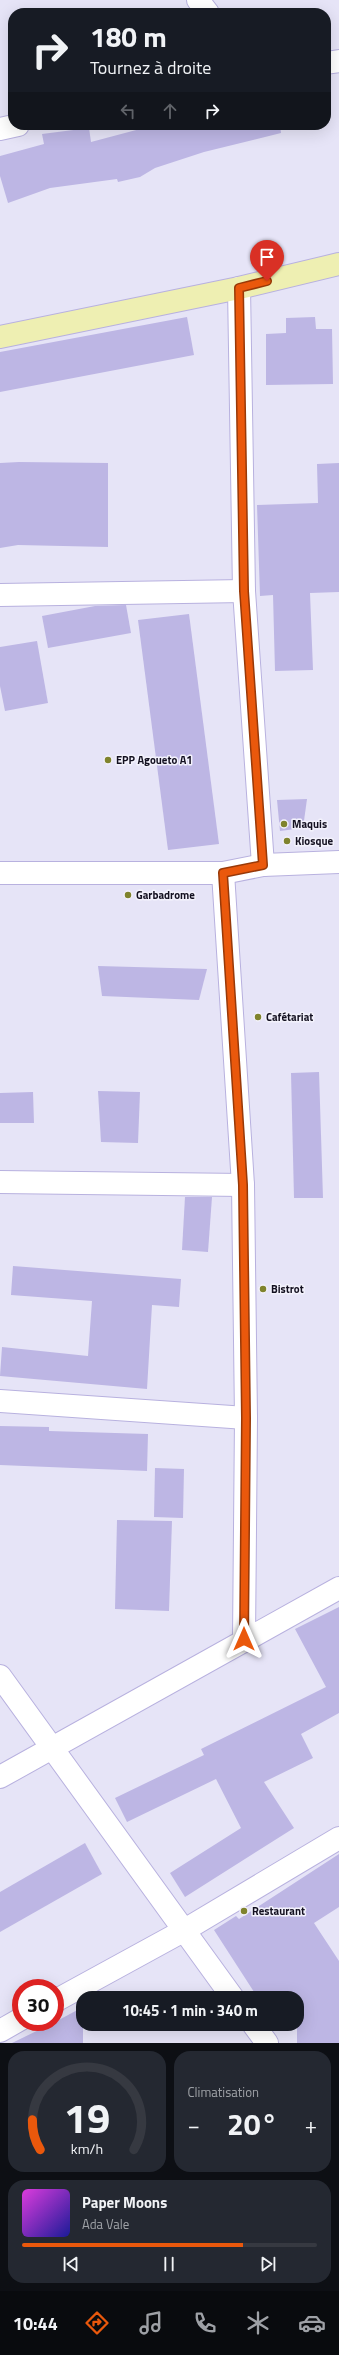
<!DOCTYPE html>
<html lang="fr">
<head>
<meta charset="utf-8">
<style>
  :root { --surface:#171b24; --page:#242831; --text:#f1f3f6; --muted:#9ea1a6; --line:#363941; --accent:#ea580c }
  body { margin:0; font-family:"Titillium Web",sans-serif; background:var(--page); color:var(--text); height:100vh; display:flex; flex-direction:column; font-size:15px; white-space:nowrap }
  * { box-sizing:border-box; margin:0 }
  p { font-size:13px; color:var(--muted) }
  .icon { flex:none; width:22px; height:22px; fill:none; stroke:currentColor; stroke-width:2; stroke-linecap:round; stroke-linejoin:round }
  .map { position:relative; height:2043px; overflow:hidden }
  .details { display:flex; flex-direction:column; gap:8px; padding:8px; background:#0d0f14; flex:1 }
  .details>* { flex:none }
  .banner { position:absolute; left:8px; top:8px; width:323px; height:122px; border-radius:16px; box-shadow:0 4px 16px #0002; background:#171b24; color:var(--text); overflow:hidden }
  .speed { position:absolute; left:12px; top:1979px; display:flex; gap:8px; font-size:20px; font-weight:700; text-align:center }
  .speed>* { display:grid; place-content:center; width:52px; height:52px; border-radius:50%; background:var(--surface); box-shadow:0 4px 16px #0002; line-height:1 }
  .speed .limit { border:6px solid #d22; background:#fff; color:#111 }
  .pin { position:absolute; display:grid; place-items:center; width:34px; height:34px; color:#fff; margin:-41px -17px; border-radius:50% 50% 50% 0; rotate:-45deg; box-shadow:0 0 4px #0007 }
  .pin .icon { rotate:45deg }
  .me { position:absolute; width:44px; margin:-22px; rotate:0deg; stroke-linejoin:round; filter:drop-shadow(0 0 3px #0008) }
  .turn { display:flex; align-items:center; gap:14px; height:84px; padding:0 16px; font-size:18px }
  .turn .icon { width:52px; height:52px; stroke-width:2.5 }
  .turn b { display:block; font-size:28px; line-height:34px }
  .lanes { display:flex; align-items:center; height:38px; padding:0 16px; background:#0003; justify-content:center; gap:20px; direction:ltr }
  .lanes .off { opacity:.35 }
  .big { font-size:30px; font-weight:700; line-height:1.1 }
  .details .widget { flex:1; display:flex; flex-direction:column; justify-content:center; gap:6px; min-width:0; padding:0 14px; border-radius:16px; background:var(--page) }
  .details .dial { align-items:center; gap:0 }
  .dial svg { height:104px; overflow:visible; fill:none; stroke:var(--line); stroke-width:7; stroke-linecap:round; text-anchor:middle }
  .dial text { fill:var(--text); stroke:none }
  .song { display:flex; align-items:center; gap:12px }
  .cover { width:48px; height:48px; border-radius:6px; background:linear-gradient(135deg,hsl(300 70% 55%),hsl(240 70% 35%)) }
  .played { height:4px; border-radius:2px; background:linear-gradient(90deg,var(--accent) 75%,var(--line) 75%) }
  .keys { display:flex; justify-content:space-around; direction:ltr }
  .heat { display:flex; justify-content:space-between; align-items:center; font-size:22px; direction:ltr }
  .details .tiles { flex:1; display:grid; gap:8px; grid-template-columns:1fr 1fr }
  .widget:last-child { grid-column:span 2 }
  .trip { position:absolute; left:76px; top:1991px; width:228px; height:40px; border-radius:16px; background:var(--surface); box-shadow:0 4px 16px #0002; font-weight:700; line-height:40px; text-align:center }
  .menu { display:flex; height:64px; justify-content:space-around; align-items:center; background:#090b0e; color:var(--muted) }
  .menu .icon { width:28px; height:28px }
  .menu .on { color:var(--accent) }
  .menu b { font-size:18px; color:var(--text) }
  .map>svg:first-child { display:block }
</style>
</head>
<body>
<div class="map">
<svg width="339" height="2043" viewBox="0 0 339 2043">
  <rect width="100%" height="100%" fill="#e6e4f7"/>
  <g fill="#bdb6e4">
    <path d="M155 125H280L281 133 204 152 155 168 140 177 118 182 117 179 50 188 8 203 0 176V156L44 144 42 134 89 128 91 142Z"/>
    <path d="M187 317 194 355 0 392V352Z"/>
    <path d="M315 317 316 329H332L333 384 266 385V334L286 333V318Z"/>
    <path d="M19 462 108 463V547L18 545 0 548V463Z"/>
    <path d="M339 463V592L310 593 313 670 275 671 273 595 260 596 257 505 318 503 317 464Z"/>
    <path d="M126 605 131 633 48 648 42 616 95 606Z"/>
    <path d="M189 614 219 844 168 850 138 620Z"/>
    <path d="M37 641 48 703 5 711 0 686V647Z"/>
    <path d="M307 799 303 828 280 831 277 800Z"/>
    <path d="M98 966 207 969 199 1000 102 996Z"/>
    <path d="M319 1072 323 1198H294L291 1073Z"/>
    <path d="M98 1091 140 1092 138 1143 101 1142Z"/>
    <path d="M33 1092 34 1123H0V1093Z"/>
    <path d="M185 1197H212L208 1252 182 1250Z"/>
    <path d="M13 1266 181 1279 179 1307 152 1305 147 1389 0 1376 2 1347 88 1356 92 1301 11 1295Z"/>
    <path d="M0 1426 49 1427V1431L148 1434 147 1471 0 1465Z"/>
    <path d="M155 1468 184 1469 183 1518 154 1517Z"/>
    <path d="M117 1520 172 1521 169 1611 115 1609Z"/>
    <path d="M339 1607V1713L301 1734 313 1758 264 1782 294 1828 185 1897 170 1873 241 1828 216 1779 127 1822 115 1798 204 1755 201 1749 326 1687 295 1629Z"/>
    <path d="M85 1843 102 1874 0 1932V1892Z"/>
    <path d="M339 1854V1907L314 1923 339 1961V2043H297V1998H258L214 1930 236 1916 239 1919Z"/>
    <path d="M83 2007V2043H12L55 2022Z"/>
  </g>
  <g fill="none" stroke-linecap="round" stroke-linejoin="round">
    <defs>
      <g id="street">
        <path d="M198 0 208 13"/>
        <path d="M326 63 339 61"/>
        <path d="M0 129 18 125"/>
        <path d="M239 288 244 591 263 865"/>
        <path d="M0 595 244 591"/>
        <path d="M0 873H223L263 865 339 862"/>
        <path d="M223 873 243 1185 246 1418 244 1639"/>
        <path d="M0 1182 243 1185"/>
        <path d="M0 1401 246 1418"/>
        <path d="M0 1676 233 1998"/>
        <path d="M0 1777 339 1588"/>
        <path d="M55 2001 183 1931 339 1838"/>
        <path d="M253 2024 267 2043"/>
        <path d="M0 2031 21 2019"/>
      </g>
      <path id="secondary" d="M0 337 239 288 339 264"/>
    </defs>
    <use href="#street" stroke="#b8b1df" stroke-width="24"/>
    <use href="#secondary" stroke="#b8b1df" stroke-width="24"/>
    <use href="#street" stroke="#fff" stroke-width="22"/>
    <use href="#secondary" stroke="#eeefb2" stroke-width="22"/>
  </g>
  <g fill="none" stroke-linecap="round" stroke-linejoin="round">
    <defs>
      <path id="route" d="M244 1639 246 1418 243 1185 223 873 263 865 244 591 239 288 267 281"/>
    </defs>
    <use href="#route" stroke="#983908" stroke-width="10"/>
    <use href="#route" stroke="#ea580c" stroke-width="7"/>
  </g>
  <g fill="#7f832d" stroke="#f3f2fc" stroke-width="1.5">
    <circle cx="108" cy="760" r="4"/>
    <circle cx="284" cy="824" r="4"/>
    <circle cx="287" cy="841" r="4"/>
    <circle cx="128" cy="895" r="4"/>
    <circle cx="258" cy="1017" r="4"/>
    <circle cx="263" cy="1289" r="4"/>
    <circle cx="244" cy="1911" r="4"/>
  </g>
  <g text-anchor="middle" stroke-width="3" stroke-linejoin="round" paint-order="stroke">
    <g font-size="11" font-weight="bold" fill="#131020" stroke="#f3f2fc" text-anchor="start">
      <text x="116" y="764">EPP Agoueto A1</text>
      <text x="292" y="828">Maquis</text>
      <text x="295" y="845">Kiosque</text>
      <text x="136" y="899">Garbadrome</text>
      <text x="266" y="1021">Cafétariat</text>
      <text x="271" y="1293">Bistrot</text>
      <text x="252" y="1915">Restaurant</text>
    </g>
  </g>
</svg>
<div class="speed"><div class="limit">30</div></div>
<div class="pin" style="left:267px;top:281px;background:#d93025"><svg class="icon" aria-label="arrive" viewBox="0 0 24 24"><path d="M6 21V4h12l-3 4 3 4H6"/></svg></div>
<svg class="me" style="left:244px;top:1639px" viewBox="-20 -20 40 40"><path d="M0-17L14 15 0 8-14 15z" fill="#ea580c" stroke="#fff" stroke-width="4"/></svg>
<div class="trip">10:45 · 1 min · 340 m</div>
<div class="banner">
<div class="turn"><svg class="icon" aria-label="right" viewBox="0 0 24 24"><path d="M7 20v-9h11M14 6l5 5-5 5"/></svg><div><b>180 m</b>Tournez à droite</div></div>
<div class="lanes"><svg class="icon off" aria-label="left" viewBox="0 0 24 24"><path d="M17 20v-9H6M10 6l-5 5 5 5"/></svg><svg class="icon off" aria-label="ahead" viewBox="0 0 24 24"><path d="M12 20V5M6 11l6-6 6 6"/></svg><svg class="icon" aria-label="right" viewBox="0 0 24 24"><path d="M7 20v-9h11M14 6l5 5-5 5"/></svg></div>
</div>
</div>
<section class="details">
<div class="tiles">
<div class="widget dial"><svg viewBox="0 0 100 80">
<path d="M14 69A42 42 0 1 1 86 69"/>
<path d="M14 69A42 42 0 0 1 8 46" stroke="#ea580c"/>
<text x="50" y="56" font-size="32" font-weight="700">19</text>
<text x="50" y="72" font-size="11">km/h</text>
</svg></div>
<div class="widget"><p>Climatisation</p>
<div class="heat"><a>−</a><b class="big">20°</b><a>+</a></div>
</div>
<div class="widget">
<div class="song"><i class="cover"></i><div><b>Paper Moons</b><p>Ada Vale</p></div></div>
<div class="played"></div>
<div class="keys"><svg class="icon" aria-label="previous" viewBox="0 0 24 24"><path d="M18 5L8 12l10 7zM5 5v14"/></svg><svg class="icon" aria-label="pause" viewBox="0 0 24 24"><path d="M8 5v14M16 5v14"/></svg><svg class="icon" aria-label="next" viewBox="0 0 24 24"><path d="M6 5l10 7-10 7zM19 5v14"/></svg></div>
</div>
</div>
</section>
<nav class="menu">
<b>10:44</b>
<svg class="icon on" aria-label="directions" viewBox="0 0 24 24"><path d="M12 3l9 9-9 9-9-9zM9 14v-3h6M13 9l2 2-2 2"/></svg>
<svg class="icon" aria-label="music" viewBox="0 0 24 24"><path d="M9 18V5l10-2v13"/><circle cx="6" cy="18" r="3"/><circle cx="16" cy="16" r="3"/></svg>
<svg class="icon" aria-label="phone" viewBox="0 0 24 24"><path d="M5 4h4l2 5-3 2q2 4 5 5l2-3 5 2v4C11 20 4 13 5 4z"/></svg>
<svg class="icon" aria-label="climate" viewBox="0 0 24 24"><path d="M12 3v18M4 7l16 10M4 17L20 7"/></svg>
<svg class="icon" aria-label="car" viewBox="0 0 24 24"><path d="M5 17H2v-5l4-1 3-4h7l3 4 3 1v5h-3M9 17h6M6 11h13"/><circle cx="7" cy="17" r="2"/><circle cx="17" cy="17" r="2"/></svg>
</nav>
</body>
</html>
